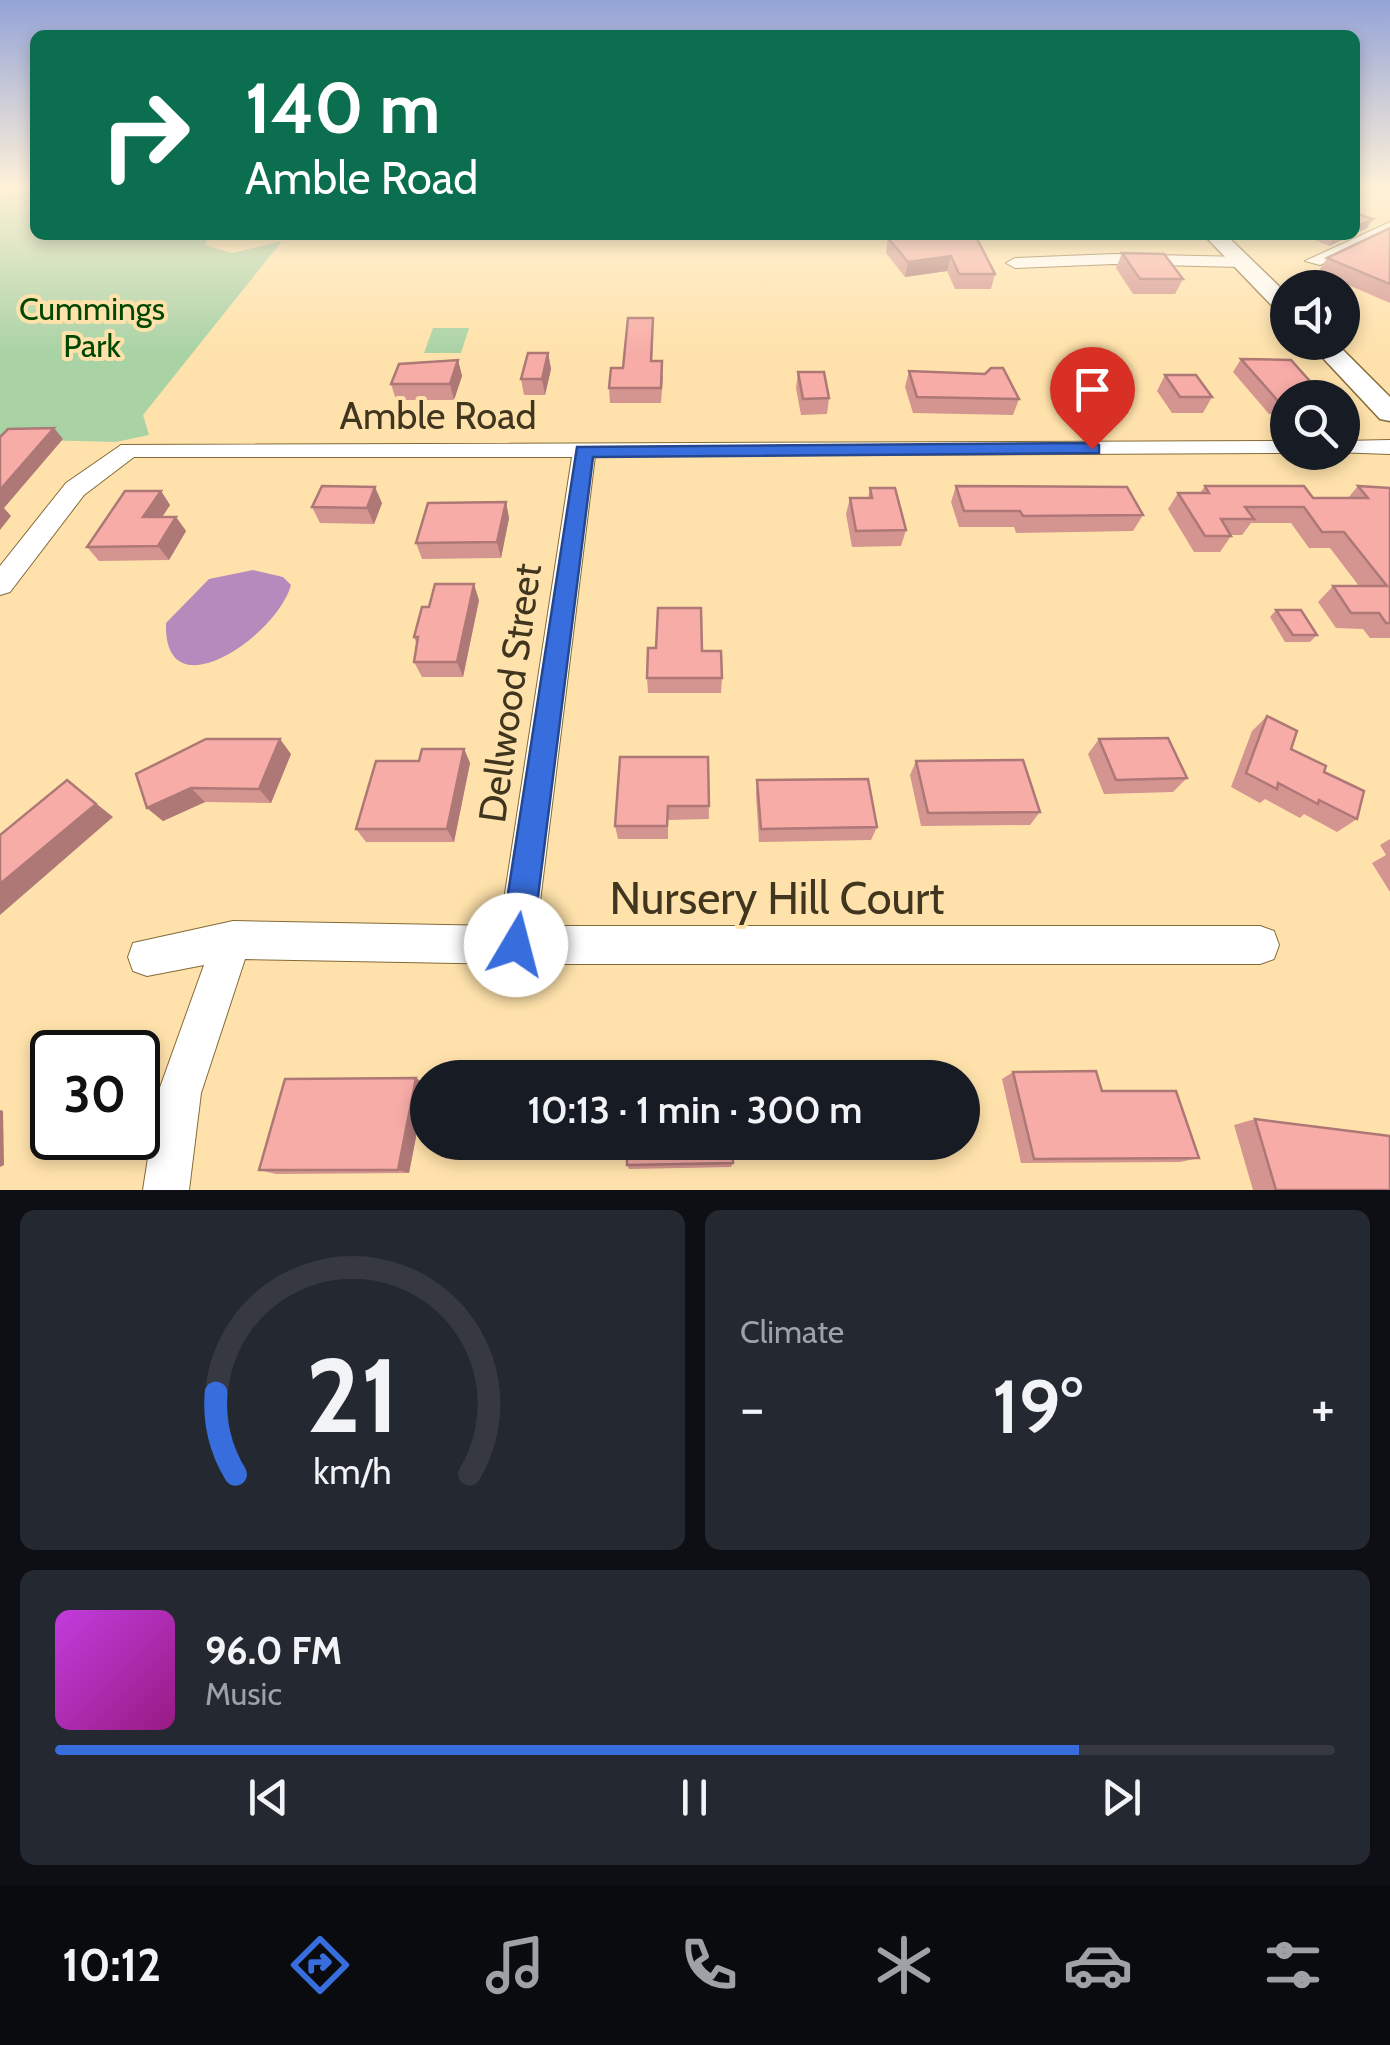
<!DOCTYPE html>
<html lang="en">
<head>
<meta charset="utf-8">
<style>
  :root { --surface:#171b24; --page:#242831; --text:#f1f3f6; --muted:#9ea1a6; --line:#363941; --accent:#376ddc }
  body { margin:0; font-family:Cabin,sans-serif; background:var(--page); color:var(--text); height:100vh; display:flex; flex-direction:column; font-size:38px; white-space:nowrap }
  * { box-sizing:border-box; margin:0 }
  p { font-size:32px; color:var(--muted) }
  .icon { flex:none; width:55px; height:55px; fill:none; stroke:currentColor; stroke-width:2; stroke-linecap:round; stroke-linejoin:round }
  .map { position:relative; height:1190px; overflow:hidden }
  .drawer { display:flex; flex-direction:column; gap:20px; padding:20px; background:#0d0f14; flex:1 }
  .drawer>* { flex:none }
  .guide { position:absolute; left:30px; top:30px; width:1330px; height:210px; border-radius:15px; box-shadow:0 5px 15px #0003; background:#0b6e4f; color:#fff; overflow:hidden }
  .buttons { position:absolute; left:1270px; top:270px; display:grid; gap:20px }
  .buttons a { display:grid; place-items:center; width:90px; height:90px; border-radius:50%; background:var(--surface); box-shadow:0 5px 15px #0003; font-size:50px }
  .speed { position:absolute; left:30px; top:1030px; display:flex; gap:20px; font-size:50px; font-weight:700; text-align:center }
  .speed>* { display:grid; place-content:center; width:130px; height:130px; border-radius:50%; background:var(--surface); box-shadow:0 5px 15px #0003; line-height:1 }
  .speed .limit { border:5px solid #111; border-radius:15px; background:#fff; color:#111 }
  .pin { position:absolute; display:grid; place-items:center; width:85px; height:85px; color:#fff; margin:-102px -42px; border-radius:50% 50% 50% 0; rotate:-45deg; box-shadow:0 0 10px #0007 }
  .pin .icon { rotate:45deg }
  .me { position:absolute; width:110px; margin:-55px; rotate:8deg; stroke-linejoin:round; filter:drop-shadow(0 0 8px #0008) }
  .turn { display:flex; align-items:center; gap:35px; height:210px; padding:0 50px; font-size:45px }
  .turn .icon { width:130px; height:130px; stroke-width:2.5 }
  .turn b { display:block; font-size:70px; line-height:85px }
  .big { font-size:75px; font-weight:600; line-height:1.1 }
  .drawer .card { flex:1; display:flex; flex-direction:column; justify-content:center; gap:15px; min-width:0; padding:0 35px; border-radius:15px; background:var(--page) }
  .drawer .dial { align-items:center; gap:0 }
  .dial svg { height:260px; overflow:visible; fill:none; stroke:var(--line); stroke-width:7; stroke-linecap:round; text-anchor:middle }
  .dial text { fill:var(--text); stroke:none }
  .song { display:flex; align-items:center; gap:30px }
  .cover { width:120px; height:120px; border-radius:15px; background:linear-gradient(135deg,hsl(290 70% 55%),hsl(310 70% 35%)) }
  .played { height:10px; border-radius:5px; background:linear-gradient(90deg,var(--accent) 80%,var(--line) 80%) }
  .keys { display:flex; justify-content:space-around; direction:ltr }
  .heat { display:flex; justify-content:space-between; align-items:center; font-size:55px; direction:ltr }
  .drawer .tiles { flex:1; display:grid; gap:20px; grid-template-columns:1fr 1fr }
  .card:last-child { grid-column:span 2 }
  .trip { position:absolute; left:410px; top:1060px; width:570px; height:100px; border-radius:50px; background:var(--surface); box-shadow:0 5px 15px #0003; font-weight:600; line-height:100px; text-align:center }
  .tab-bar { display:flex; height:160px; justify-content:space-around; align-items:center; background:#090b0e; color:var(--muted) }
  .tab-bar .icon { width:70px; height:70px }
  .tab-bar .selected { color:var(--accent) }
  .tab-bar b { font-size:45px; color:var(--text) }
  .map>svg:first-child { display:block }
</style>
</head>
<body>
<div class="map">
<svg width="1390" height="1190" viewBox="0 0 1390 1190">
  <rect width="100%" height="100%" fill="#ffe2ab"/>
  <g fill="#a9d2a5">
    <path d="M0 187H35V235H209L205 245 232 253 282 241 143 415 149 435 116 442 0 439Z"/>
    <path d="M433 328H469L461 353H424Z"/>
  </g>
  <path fill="#b78abd" d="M253 570 283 577 291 585C278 635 163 715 166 623L209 579Z"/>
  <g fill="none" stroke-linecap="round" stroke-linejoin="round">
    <defs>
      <g id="minor">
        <path d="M1390 222V233L1320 265 1305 261Z"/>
        <path d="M1114 254 1241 257 1250 262 1241 267 1114 264 1015 268 1006 263 1015 258Z"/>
        <path d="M1390 440V454L1333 452H1342V441Z"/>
        <path d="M1288 441V452L1296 453 595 456 537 926H1260L1274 931 1279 945 1274 959 1260 964H516L245 959 201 1093 189 1190H143L158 1093 204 965 147 976 133 971 128 957 133 943 233 921 500 926 572 457H134L84 495 10 592 0 595V566L66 483 121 445Z"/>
      </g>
      <g id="major">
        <path d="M1204 235H1226L1288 295V316L1280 314Z"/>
        <path d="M1308 342H1335L1390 397V421L1380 419Z"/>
      </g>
    </defs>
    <use href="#minor" stroke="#846a37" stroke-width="2"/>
    <use href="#major" stroke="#846a37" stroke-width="3"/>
    <use href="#minor" fill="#fff" fill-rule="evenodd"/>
    <use href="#major" fill="#fff" fill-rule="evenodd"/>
  </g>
  <g fill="#d49490">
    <path d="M1390 228V303L1318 272 1327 258Z"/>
    <path d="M897 235H997L978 240 995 274 991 289H955L947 271 905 277 886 253 888 238Z"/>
    <path d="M1303 235H1353L1329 246Z"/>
    <path d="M1122 253 1183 279 1175 294H1133L1116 268Z"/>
    <path d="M653 318 652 361 663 376 661 403H610L609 388Z"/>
    <path d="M548 353 551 369 545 395H524L521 379Z"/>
    <path d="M1241 359 1288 398V415L1269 414 1233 372Z"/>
    <path d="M458 360 462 376 454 400H396L391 384Z"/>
    <path d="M909 371 1019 399 1013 415 913 413 905 387Z"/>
    <path d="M798 372 829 398 827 414 801 415 796 388Z"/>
    <path d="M1165 375 1212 397 1203 413H1172L1157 391Z"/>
    <path d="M956 486 1143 515 1133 531 1016 533 1014 527H959L951 502Z"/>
    <path d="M1205 486 1313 498H1348L1358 486 1390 488V638H1370L1363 629 1336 628 1318 602 1333 586H1359L1330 548H1309L1291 523H1251L1242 535H1231V536L1220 552H1194L1168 509 1178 493H1200Z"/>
    <path d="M870 488 906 530 901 546 852 547 846 514 850 498H868Z"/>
    <path d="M161 491 170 505 162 517H176L186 531 169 560 99 561 87 547Z"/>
    <path d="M506 502 509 518 501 558 422 559 416 543Z"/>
    <path d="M382 503 374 524 320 523 312 507Z"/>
    <path d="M479 600 463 677H422L414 662 417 645 414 637Z"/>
    <path d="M1276 610 1317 635 1310 642H1285L1270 617Z"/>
    <path d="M656 648 702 651 722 678 721 693H648L647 678Z"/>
    <path d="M1267 716 1291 749 1324 772 1357 819 1337 832 1304 814 1300 818 1265 799 1260 803 1231 787 1252 731Z"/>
    <path d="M1099 739 1187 778 1173 792 1104 794 1088 754Z"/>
    <path d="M464 749 470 763 454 842H366L356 829 419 761Z"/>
    <path d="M291 754 271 803 205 802 163 821 147 808 136 774Z"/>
    <path d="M708 757 709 819 668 820V839H618L615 826Z"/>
    <path d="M916 761 1040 812 1030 825 921 826 910 775Z"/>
    <path d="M757 780 877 827 871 840 759 842 756 794Z"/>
    <path d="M1390 839V892L1372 863 1386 855 1380 845Z"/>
    <path d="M1013 1072 1102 1091 1199 1158 1180 1162 1021 1163 1002 1079Z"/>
    <path d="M416 1078 426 1085 409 1173 276 1174 259 1170Z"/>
    <path d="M1255 1119 1390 1190H1253L1234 1125Z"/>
    <path d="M733 1163 731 1167 629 1169 627 1165Z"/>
  </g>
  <g fill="#ad7876">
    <path d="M1373 219 1367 228 1355 234V227Z"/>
    <path d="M970 235H997L968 243Z"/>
    <path d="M1338 235H1353L1329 246 1335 236Z"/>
    <path d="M951 256 947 271 905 277 908 262Z"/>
    <path d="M548 353 551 369 545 395 542 379Z"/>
    <path d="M458 360 462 376 454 400 450 384Z"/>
    <path d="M54 428 63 439 4 508 11 516 0 530V490Z"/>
    <path d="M375 487 382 503 374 524 367 508Z"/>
    <path d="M161 491 170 505 153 531 143 517Z"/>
    <path d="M506 502 509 518 501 558 497 542Z"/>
    <path d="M176 517 186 531 169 560 158 546Z"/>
    <path d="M474 584 479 600 463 677 457 662Z"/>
    <path d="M280 739 291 754 271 803 259 789Z"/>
    <path d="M464 749 470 763 454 842 447 829Z"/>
    <path d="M67 780 113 817 0 915V884Z"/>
    <path d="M191 788 205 802 163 821 147 808Z"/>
    <path d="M416 1078 426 1085 409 1173 398 1170Z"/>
    <path d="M0 1110 3 1111 4 1165 0 1167Z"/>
  </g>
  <g fill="#f7aca8" stroke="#ad7876" stroke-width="2.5">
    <path d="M1355 213 1373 219 1355 227Z"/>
    <path d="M1390 228V284L1327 258Z"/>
    <path d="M897 235H975L995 274H959L951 256 908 262 888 238Z"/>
    <path d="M1122 253 1164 254 1183 279H1140Z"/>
    <path d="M628 318H653L651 361H662L661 388H609L611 368H623Z"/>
    <path d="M528 353H548L542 379H521Z"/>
    <path d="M1241 359 1291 360 1325 398H1288V401H1278Z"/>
    <path d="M458 360 450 384H391L399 364Z"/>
    <path d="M991 368H1003L1019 399 917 397 909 371 985 374Z"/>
    <path d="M798 372H824L829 398 803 399Z"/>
    <path d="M1165 375H1196L1212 397H1180Z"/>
    <path d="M54 428 0 490V437L8 429Z"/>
    <path d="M322 486 375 487 367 508 312 507Z"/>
    <path d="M956 486 1127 487 1143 515 1023 516 1020 511H964Z"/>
    <path d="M1205 486H1304L1313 498H1368L1358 486 1390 488V623H1386L1379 613H1351L1333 586H1387L1344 532H1322L1304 507H1245L1254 519H1221L1231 536H1205L1178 493H1209Z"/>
    <path d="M870 488H895L906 530 856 531 850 498H872Z"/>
    <path d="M125 491H161L143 517H176L158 546 87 547Z"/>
    <path d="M506 502 497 542 416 543 428 503Z"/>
    <path d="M435 584H474L457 662H414L418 637H414L422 607H429Z"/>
    <path d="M658 608H701L702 651H721L722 678H647L648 648H656Z"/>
    <path d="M1276 610H1301L1317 635H1293Z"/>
    <path d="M1267 716 1297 731 1291 749 1326 766 1324 772 1364 791 1357 819 1319 800 1318 804 1278 783 1277 789 1246 773Z"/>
    <path d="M1168 738 1187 778 1116 780 1099 739Z"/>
    <path d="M206 739H280L259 789 191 788 147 808 136 774Z"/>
    <path d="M422 749H464L447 829H356L376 761H419Z"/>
    <path d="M620 757H708L709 806H668L667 826H615Z"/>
    <path d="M1023 760 1040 812 928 813 916 761Z"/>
    <path d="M868 779 877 827 761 829 757 780Z"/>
    <path d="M67 780 96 804 0 884V835Z"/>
    <path d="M662 1070V1078H609L610 1071Z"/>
    <path d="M1096 1071 1102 1091H1176L1199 1158 1034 1159 1013 1072Z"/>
    <path d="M416 1078 398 1170H259L285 1079Z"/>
    <path d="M1255 1119 1390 1136V1190H1276Z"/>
    <path d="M627 1142H732L733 1163 627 1165Z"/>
  </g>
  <linearGradient id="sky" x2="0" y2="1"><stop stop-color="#94a3d7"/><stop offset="0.53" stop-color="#fff2d9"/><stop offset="1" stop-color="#fff2d9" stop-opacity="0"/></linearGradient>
  <rect width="1390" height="353" fill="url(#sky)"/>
  <path fill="#376ddc" stroke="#24478f" stroke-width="2.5" d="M1092 443 1099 445V453L593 457 532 945 527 956 516 961 505 956 500 945 577 447Z"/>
  <g text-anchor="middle" stroke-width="8" stroke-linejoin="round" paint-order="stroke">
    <g font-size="32" fill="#004700" stroke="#ffe2ab">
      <text x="92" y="320">Cummings<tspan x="92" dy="37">Park</tspan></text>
    </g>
    <g font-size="38" fill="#40351f" stroke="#ffe2ab">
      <text x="438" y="429">Amble Road</text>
      <text transform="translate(510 693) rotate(-82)" y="13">Dellwood Street</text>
    </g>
    <g font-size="45" fill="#40351f" stroke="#ffe2ab">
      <text x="777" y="914">Nursery Hill Court</text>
    </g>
  </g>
</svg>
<div class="buttons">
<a><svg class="icon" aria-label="sound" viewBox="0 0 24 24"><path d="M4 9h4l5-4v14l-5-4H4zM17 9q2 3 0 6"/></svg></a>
<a><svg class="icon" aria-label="search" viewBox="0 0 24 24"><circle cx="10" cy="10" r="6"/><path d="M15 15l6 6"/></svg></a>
</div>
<div class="speed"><div class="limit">30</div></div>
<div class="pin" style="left:1092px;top:449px;background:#d93025"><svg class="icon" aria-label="arrive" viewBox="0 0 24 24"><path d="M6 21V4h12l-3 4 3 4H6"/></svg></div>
<svg class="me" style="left:516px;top:945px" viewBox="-20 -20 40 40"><circle r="19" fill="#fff"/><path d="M0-13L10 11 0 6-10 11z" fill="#376ddc"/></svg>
<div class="trip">10:13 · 1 min · 300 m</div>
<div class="guide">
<div class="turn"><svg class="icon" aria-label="right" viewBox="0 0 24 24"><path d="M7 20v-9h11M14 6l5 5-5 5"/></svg><div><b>140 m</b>Amble Road</div></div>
</div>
</div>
<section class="drawer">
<div class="tiles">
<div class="card dial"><svg viewBox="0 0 100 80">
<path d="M14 69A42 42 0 1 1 86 69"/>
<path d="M14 69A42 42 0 0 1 8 44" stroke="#376ddc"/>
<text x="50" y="56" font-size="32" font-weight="700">21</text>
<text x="50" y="72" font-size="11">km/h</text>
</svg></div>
<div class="card"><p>Climate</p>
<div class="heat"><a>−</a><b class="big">19°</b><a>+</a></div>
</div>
<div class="card">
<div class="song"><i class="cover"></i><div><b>96.0 FM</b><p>Music</p></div></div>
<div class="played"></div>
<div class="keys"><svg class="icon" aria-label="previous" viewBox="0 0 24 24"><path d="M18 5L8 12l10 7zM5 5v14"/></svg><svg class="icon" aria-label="pause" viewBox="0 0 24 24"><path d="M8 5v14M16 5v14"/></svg><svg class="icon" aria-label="next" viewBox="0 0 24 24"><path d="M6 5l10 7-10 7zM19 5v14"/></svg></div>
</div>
</div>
</section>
<nav class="tab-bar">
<b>10:12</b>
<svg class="icon selected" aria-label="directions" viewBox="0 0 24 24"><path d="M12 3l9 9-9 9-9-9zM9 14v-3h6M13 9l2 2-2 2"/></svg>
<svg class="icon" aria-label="music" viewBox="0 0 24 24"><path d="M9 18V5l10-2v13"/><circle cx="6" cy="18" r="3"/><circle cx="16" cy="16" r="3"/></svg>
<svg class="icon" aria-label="phone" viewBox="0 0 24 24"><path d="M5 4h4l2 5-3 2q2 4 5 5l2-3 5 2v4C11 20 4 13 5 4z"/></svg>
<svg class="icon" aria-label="climate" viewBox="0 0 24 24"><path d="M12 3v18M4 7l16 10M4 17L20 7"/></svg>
<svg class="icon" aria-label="car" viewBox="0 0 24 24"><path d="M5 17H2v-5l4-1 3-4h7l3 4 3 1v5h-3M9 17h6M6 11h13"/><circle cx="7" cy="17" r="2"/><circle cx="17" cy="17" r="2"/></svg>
<svg class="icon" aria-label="filters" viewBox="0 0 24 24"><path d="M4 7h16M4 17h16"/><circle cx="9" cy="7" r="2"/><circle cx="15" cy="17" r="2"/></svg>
</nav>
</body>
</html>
